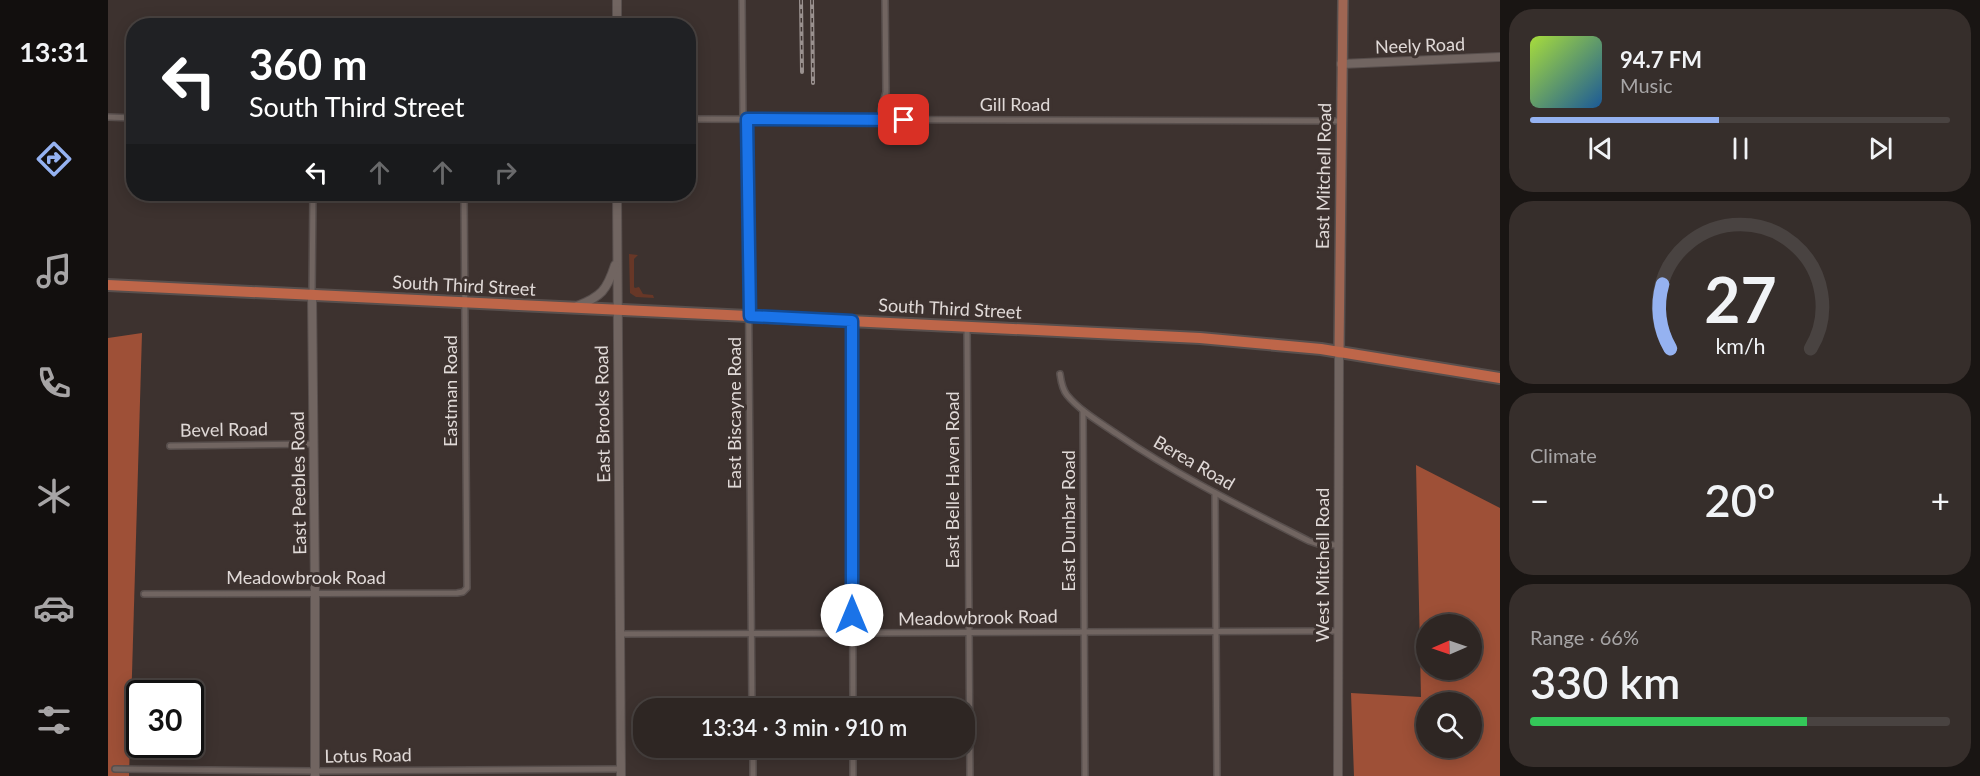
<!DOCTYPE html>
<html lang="en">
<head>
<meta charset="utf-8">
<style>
  :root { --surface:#2e2623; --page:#362e2b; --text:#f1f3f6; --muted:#a7a5a6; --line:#494341; --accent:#95b2f1 }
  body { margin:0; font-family:Lato,sans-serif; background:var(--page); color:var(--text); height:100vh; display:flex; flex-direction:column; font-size:22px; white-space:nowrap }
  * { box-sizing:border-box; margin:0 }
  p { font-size:20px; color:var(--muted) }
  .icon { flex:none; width:33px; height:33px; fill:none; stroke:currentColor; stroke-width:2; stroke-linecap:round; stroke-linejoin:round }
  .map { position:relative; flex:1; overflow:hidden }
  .drawer { display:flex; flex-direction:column; gap:9px; padding:9px; background:#191513; width:480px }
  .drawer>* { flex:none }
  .hud { position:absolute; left:18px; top:18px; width:570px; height:183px; border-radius:24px; box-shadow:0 3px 15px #0003,0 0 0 2px var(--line); background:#202124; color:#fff; overflow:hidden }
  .needle { width:39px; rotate:268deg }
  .fabs { position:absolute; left:1308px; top:614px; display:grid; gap:12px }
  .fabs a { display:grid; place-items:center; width:66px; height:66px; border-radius:50%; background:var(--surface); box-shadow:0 3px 15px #0003,0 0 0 2px var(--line); font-size:30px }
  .speed { position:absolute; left:18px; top:680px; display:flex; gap:12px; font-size:30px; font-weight:700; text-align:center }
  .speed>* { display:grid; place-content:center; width:78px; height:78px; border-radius:50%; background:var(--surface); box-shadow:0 3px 15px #0003,0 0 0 2px var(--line); line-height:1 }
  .speed .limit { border:3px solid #111; border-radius:9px; background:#fff; color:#111 }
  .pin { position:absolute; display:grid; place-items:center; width:51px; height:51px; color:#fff; margin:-26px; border-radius:12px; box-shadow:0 3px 9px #0006 }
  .me { position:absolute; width:66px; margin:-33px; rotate:0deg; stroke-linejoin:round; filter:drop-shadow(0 0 4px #0008) }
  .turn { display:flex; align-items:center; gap:21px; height:126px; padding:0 24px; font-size:27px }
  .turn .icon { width:78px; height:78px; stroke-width:2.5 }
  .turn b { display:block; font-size:42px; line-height:51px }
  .lanes { display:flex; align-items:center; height:57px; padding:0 24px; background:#0003; justify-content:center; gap:30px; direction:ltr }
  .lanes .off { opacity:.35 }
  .big { font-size:45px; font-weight:600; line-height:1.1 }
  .drawer .widget { flex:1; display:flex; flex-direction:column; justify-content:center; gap:9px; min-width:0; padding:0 21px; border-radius:24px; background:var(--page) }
  .drawer .dial { align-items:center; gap:0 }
  .dial svg { height:156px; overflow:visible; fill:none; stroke:var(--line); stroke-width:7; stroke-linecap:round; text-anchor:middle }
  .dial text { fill:var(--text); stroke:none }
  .song { display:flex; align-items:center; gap:18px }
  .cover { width:72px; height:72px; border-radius:9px; background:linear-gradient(135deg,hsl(80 70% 55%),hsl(210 70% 35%)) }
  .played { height:6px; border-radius:3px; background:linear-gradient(90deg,var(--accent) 45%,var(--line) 45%) }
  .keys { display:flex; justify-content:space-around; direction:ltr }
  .heat { display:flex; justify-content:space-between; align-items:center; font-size:33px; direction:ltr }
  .charge { height:9px; border-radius:4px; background:linear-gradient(90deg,#34c759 66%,var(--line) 0) }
  .trip { position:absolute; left:525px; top:698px; width:342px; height:60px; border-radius:24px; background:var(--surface); box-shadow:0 3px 15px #0003,0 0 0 2px var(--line); font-weight:600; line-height:60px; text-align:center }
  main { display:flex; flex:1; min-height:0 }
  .tab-bar { display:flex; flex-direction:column; width:108px; justify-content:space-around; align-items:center; background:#120f0e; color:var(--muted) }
  .tab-bar .icon { width:42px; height:42px }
  .tab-bar .selected { color:var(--accent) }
  .tab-bar b { font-size:27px; color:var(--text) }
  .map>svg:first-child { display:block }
</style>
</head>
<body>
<main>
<nav class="tab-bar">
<b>13:31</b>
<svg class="icon selected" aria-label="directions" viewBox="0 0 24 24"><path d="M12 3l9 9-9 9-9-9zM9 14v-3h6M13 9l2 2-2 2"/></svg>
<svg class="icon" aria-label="music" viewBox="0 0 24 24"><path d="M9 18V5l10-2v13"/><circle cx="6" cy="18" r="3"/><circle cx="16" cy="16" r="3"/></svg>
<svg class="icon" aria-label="phone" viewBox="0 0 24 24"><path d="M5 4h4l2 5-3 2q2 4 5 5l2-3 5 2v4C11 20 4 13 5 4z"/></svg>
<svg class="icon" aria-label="climate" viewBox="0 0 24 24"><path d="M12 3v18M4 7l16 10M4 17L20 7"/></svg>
<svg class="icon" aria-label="car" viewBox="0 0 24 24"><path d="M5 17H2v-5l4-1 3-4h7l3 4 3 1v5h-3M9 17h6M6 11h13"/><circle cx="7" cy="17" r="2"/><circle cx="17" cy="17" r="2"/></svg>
<svg class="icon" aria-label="filters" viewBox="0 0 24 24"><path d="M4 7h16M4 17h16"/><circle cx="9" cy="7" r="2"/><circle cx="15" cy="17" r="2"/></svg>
</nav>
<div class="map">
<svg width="1392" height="776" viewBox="0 0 1392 776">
  <rect width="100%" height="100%" fill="#3d322f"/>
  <path fill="#673727" d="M521 254 530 255 526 259V287L527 288 531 287 535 294 545 295 546 298 528 297 522 293Z"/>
  <g fill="#9e5037" fill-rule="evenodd">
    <path d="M34 333 21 776H0V338Z"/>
    <path d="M1308 465 1392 508V776H1246L1243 693 1313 697ZM1318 624H1364V669H1318ZM1318 702H1364V747H1318Z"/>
  </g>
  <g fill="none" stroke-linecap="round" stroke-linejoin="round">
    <defs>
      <g id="street">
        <path d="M634 0 635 119"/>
        <path d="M0 117 26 118"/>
        <path d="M580 119 1234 121"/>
        <path d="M639 119 644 708"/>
        <path d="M773 119V110L778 92 777 0"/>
        <path d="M204 295 205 194"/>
        <path d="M744 321 745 708"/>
        <path d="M859 326 862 776"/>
        <path d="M952 374C953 381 954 389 959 395 972 411 993 423 1009 434 1070 476 1136 508 1201 541L1210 544 1229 545"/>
        <path d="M975 411 977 776"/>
        <path d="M62 446 206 444"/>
        <path d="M1107 493 1109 776"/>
        <path d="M36 594 349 593 355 592 359 588 356 194"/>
        <path d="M512 634 1229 631"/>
        <path d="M645 747V776"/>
        <path d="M745 747V776"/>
        <path d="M7 769 207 771 513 769"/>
      </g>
      <g id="secondary">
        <path d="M509 0V26"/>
        <path d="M1233 64 1392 57"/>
        <path d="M509 194 513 776"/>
        <path d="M204 295 207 593V776"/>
        <path d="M469 306C493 297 499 290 507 265"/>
        <path d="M1230 776 1231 353"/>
      </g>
      <path id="primary" d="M1231 353 1235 0"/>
      <path id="highway" d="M0 285 1092 338 1213 349 1392 378"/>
    </defs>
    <use href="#street" stroke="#584f4d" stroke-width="8"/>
    <use href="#secondary" stroke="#584f4d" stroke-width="10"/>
    <use href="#primary" stroke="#584f4d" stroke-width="12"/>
    <use href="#highway" stroke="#584f4d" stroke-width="14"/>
    <use href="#street" stroke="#716561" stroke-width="5"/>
    <use href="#secondary" stroke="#716561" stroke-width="8"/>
    <use href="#primary" stroke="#9f6653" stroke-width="9"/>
    <use href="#highway" stroke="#be6649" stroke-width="10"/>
    <defs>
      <g id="rail">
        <path d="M693 0 694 72"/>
        <path d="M704 0 705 83"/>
      </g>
    </defs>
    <use href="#rail" stroke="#9a918f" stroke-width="4"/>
    <use href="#rail" stroke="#3d322f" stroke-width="1.5" stroke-dasharray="4.5" stroke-linecap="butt"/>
  </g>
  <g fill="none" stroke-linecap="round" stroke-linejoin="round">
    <defs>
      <path id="route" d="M744 615V321L642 316 639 119 796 120"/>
    </defs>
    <use href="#route" stroke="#114b97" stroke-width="15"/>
    <use href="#route" stroke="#1a73e8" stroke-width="10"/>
  </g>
  <g text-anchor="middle" stroke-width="6" stroke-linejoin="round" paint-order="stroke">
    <g font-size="18" fill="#e0d9d7" stroke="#3d322f">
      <text transform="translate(1312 46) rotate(-2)" y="6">Neely Road</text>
      <text x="907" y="111">Gill Road</text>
      <text transform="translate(1216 176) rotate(-89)" y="6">East Mitchell Road</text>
      <text transform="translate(356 286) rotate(3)" y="6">South Third Street</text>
      <text transform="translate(842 309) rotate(3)" y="6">South Third Street</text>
      <text transform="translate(343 391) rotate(-90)" y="6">Eastman Road</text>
      <text transform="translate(627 413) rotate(-90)" y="6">East Biscayne Road</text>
      <text transform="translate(495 414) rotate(-91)" y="6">East Brooks Road</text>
      <text transform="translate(116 430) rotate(-1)" y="6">Bevel Road</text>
      <text transform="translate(1086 463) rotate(30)" y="6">Berea Road</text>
      <text transform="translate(845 480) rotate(-90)" y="6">East Belle Haven Road</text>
      <text transform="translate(191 483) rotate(-91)" y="6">East Peebles Road</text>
      <text transform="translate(961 521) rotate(-90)" y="6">East Dunbar Road</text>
      <text transform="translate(1215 565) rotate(-90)" y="6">West Mitchell Road</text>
      <text x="198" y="584">Meadowbrook Road</text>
      <text transform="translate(870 618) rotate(-1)" y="6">Meadowbrook Road</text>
      <text transform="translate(260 756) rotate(-1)" y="6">Lotus Road</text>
    </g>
  </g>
</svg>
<div class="fabs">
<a><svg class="needle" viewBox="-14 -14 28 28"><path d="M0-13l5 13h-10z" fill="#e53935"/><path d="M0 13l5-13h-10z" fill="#a7a5a6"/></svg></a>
<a><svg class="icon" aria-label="search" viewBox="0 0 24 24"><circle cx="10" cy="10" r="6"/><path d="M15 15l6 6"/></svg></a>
</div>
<div class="speed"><div class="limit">30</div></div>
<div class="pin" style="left:796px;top:120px;background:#d93025"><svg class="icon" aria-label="arrive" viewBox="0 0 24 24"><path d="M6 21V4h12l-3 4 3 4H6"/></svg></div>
<svg class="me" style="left:744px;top:615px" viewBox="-20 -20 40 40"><circle r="19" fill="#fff"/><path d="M0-13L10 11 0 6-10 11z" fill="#1a73e8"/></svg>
<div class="trip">13:34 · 3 min · 910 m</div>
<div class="hud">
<div class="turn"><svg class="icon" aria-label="left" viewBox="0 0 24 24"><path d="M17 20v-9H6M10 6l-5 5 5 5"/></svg><div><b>360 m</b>South Third Street</div></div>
<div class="lanes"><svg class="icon" aria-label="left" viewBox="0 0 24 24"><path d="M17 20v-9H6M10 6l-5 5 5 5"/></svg><svg class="icon off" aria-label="ahead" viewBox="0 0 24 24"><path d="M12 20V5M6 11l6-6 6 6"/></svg><svg class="icon off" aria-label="ahead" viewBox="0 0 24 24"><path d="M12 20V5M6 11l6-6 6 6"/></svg><svg class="icon off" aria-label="right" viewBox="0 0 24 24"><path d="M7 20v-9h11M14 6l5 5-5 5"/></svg></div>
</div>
</div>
<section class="drawer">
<div class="widget">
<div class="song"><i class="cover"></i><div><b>94.7 FM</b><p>Music</p></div></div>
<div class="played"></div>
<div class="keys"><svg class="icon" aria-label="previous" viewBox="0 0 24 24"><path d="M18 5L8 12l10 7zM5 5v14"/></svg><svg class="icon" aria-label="pause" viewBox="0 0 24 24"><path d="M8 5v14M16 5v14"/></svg><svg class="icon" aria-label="next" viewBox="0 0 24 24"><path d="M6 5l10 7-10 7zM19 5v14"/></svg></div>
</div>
<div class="widget dial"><svg viewBox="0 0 100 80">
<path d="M14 69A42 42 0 1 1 86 69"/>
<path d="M14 69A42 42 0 0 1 10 36" stroke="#95b2f1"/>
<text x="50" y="56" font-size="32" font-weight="700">27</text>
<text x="50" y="72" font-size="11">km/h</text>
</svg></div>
<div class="widget"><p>Climate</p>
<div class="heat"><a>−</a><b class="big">20°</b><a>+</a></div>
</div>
<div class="widget"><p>Range · 66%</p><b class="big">330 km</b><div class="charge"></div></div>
</section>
</main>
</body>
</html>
